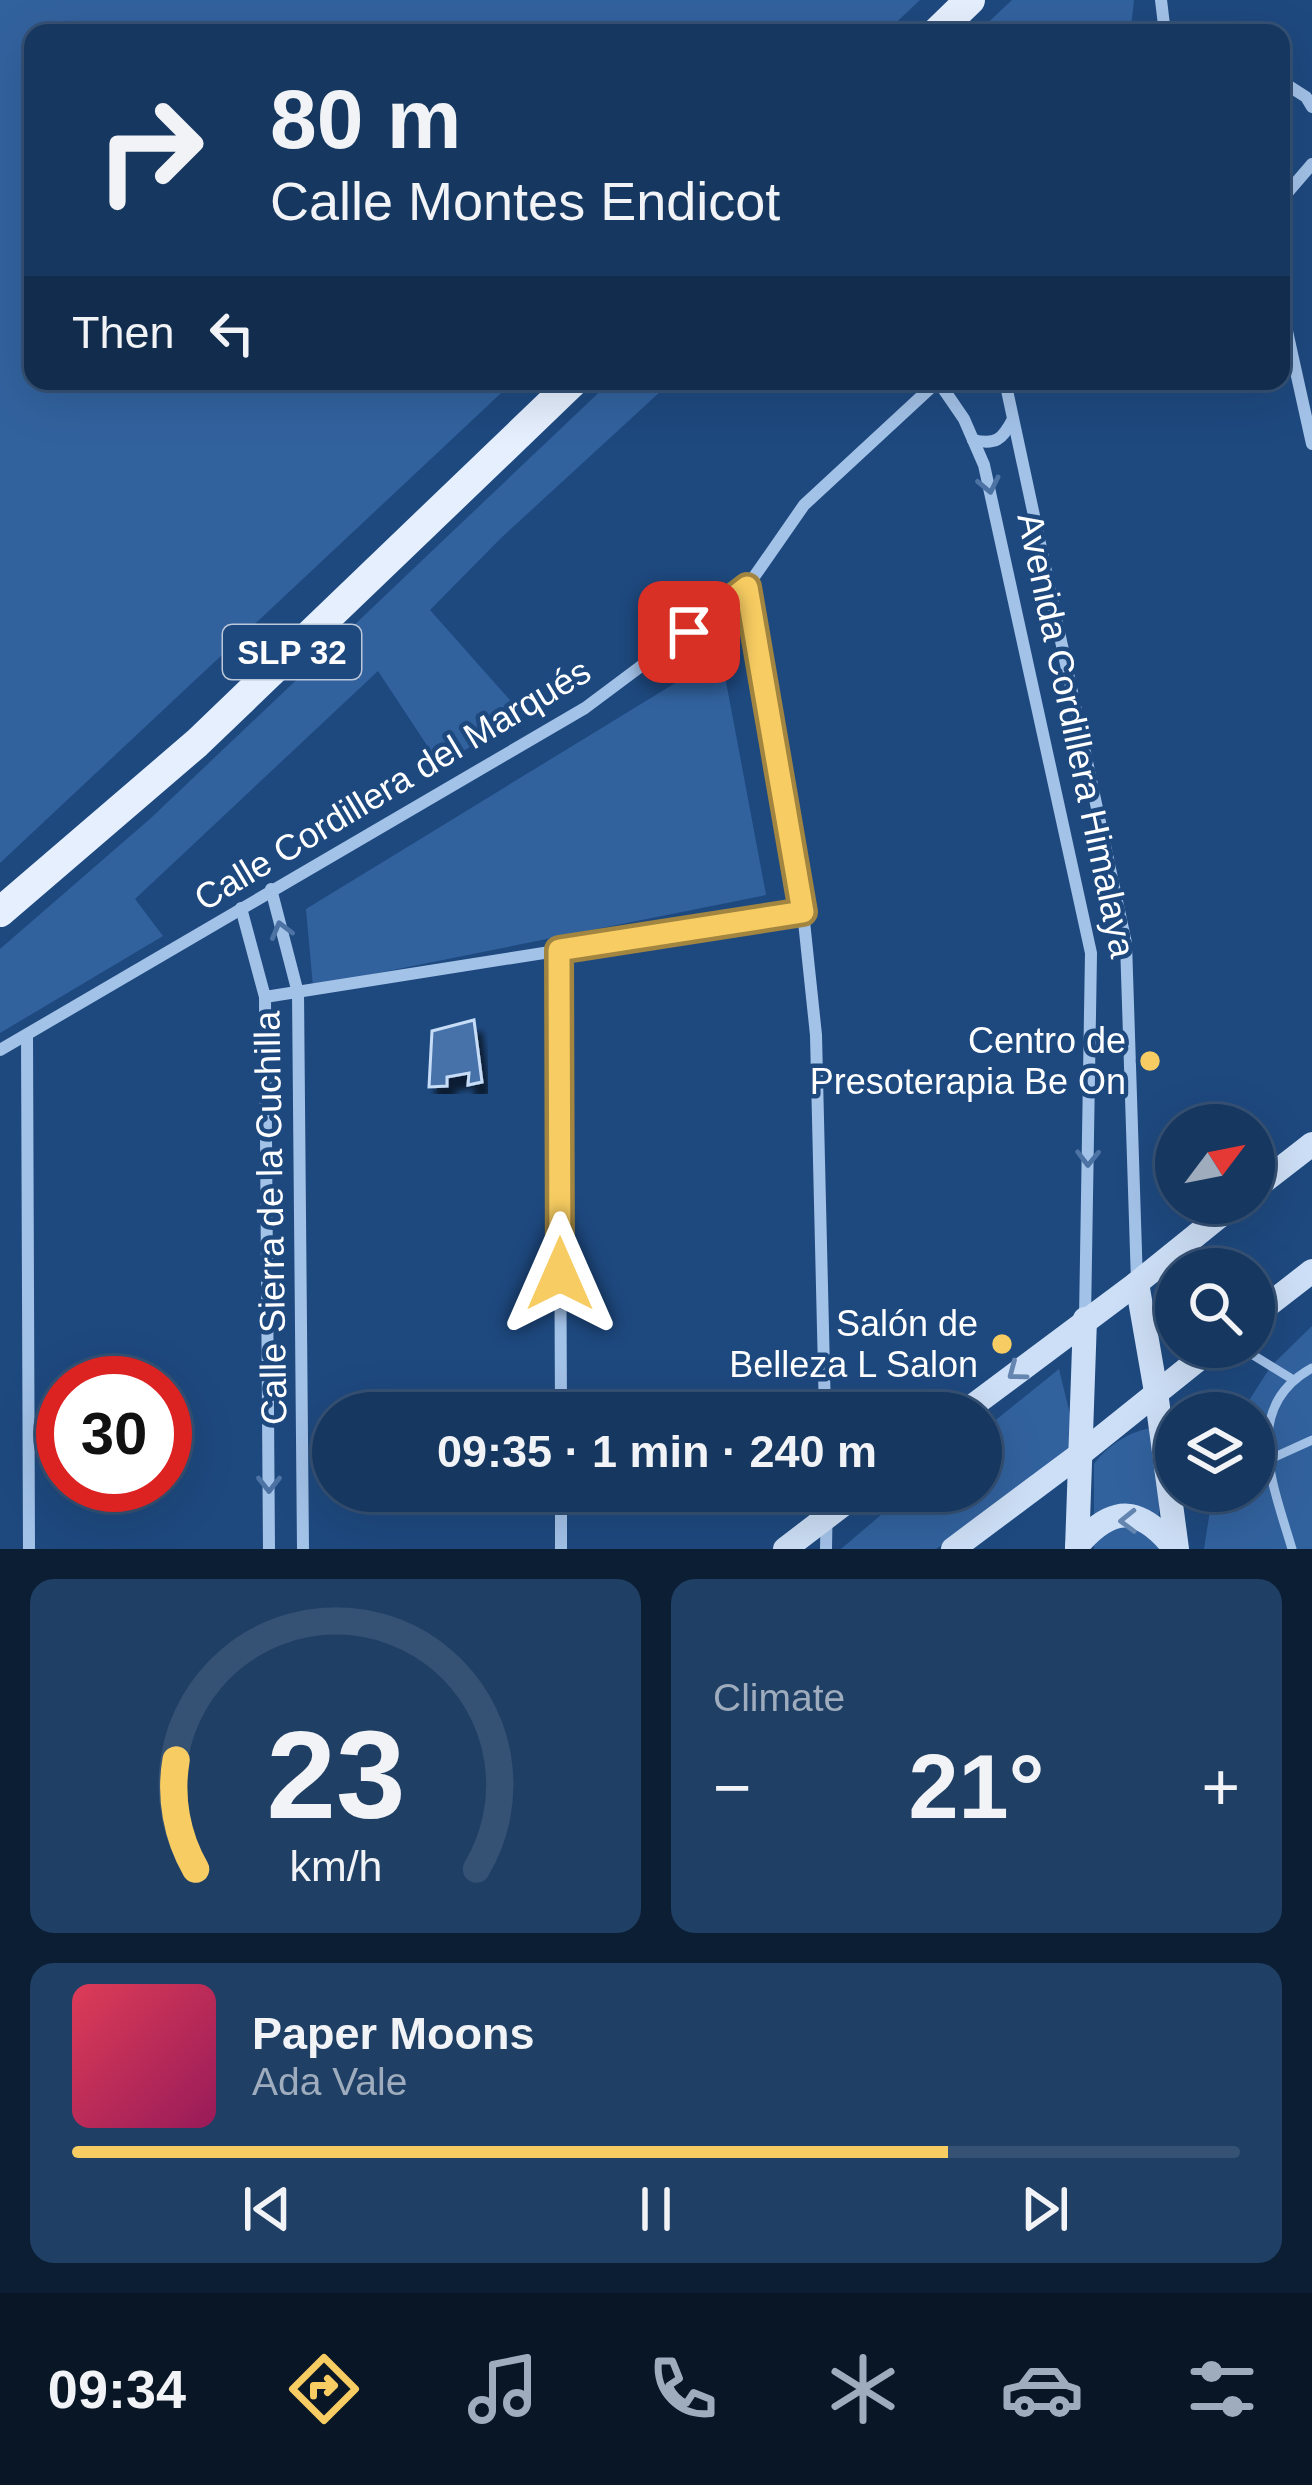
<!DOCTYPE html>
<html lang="en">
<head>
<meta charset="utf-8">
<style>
  :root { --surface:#16375f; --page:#1f3f65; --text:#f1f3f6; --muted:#9eacbd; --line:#355174; --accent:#f7cc62 }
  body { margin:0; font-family:Arial,sans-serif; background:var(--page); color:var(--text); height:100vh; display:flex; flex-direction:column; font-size:45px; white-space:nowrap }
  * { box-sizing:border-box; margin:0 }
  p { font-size:39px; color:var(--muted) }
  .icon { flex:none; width:66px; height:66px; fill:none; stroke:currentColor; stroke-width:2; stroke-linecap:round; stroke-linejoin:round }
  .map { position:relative; height:1549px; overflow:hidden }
  .drawer { display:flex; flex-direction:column; gap:30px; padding:30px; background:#0c1e34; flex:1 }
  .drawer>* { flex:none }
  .top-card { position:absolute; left:24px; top:24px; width:1266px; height:366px; border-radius:24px; box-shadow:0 12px 48px #0002,0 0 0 3px var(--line); background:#16375f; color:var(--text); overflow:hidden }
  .needle { width:78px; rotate:58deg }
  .buttons { position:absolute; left:1155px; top:1104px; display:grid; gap:24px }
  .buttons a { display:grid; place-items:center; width:120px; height:120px; border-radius:50%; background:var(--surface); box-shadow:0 12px 48px #0002,0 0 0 3px var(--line); font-size:60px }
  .speed { position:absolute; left:36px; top:1356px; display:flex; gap:24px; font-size:60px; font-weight:700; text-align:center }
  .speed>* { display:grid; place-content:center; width:156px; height:156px; border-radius:50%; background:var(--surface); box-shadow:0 12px 48px #0002,0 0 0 3px var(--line); line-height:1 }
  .speed .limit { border:18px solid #d22; background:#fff; color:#111 }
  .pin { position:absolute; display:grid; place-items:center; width:102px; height:102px; color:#fff; margin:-51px; border-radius:24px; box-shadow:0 6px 18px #0006 }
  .me { position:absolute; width:132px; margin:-66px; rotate:0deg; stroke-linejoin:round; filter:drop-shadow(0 0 9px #0008) }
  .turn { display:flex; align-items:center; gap:42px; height:252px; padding:0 48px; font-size:54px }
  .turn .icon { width:156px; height:156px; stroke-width:2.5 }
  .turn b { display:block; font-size:84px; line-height:102px }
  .then { display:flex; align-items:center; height:114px; padding:0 48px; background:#0003; gap:24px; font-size:45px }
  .big { font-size:90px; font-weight:800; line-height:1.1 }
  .drawer .tile { flex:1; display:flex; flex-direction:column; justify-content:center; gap:18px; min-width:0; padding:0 42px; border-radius:24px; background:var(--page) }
  .drawer .dial { align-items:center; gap:0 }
  .dial svg { height:312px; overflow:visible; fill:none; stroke:var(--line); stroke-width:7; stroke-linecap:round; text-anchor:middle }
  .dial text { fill:var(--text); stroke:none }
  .song { display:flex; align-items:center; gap:36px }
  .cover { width:144px; height:144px; border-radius:18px; background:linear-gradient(135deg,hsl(350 70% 55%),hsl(330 70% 35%)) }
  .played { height:12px; border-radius:6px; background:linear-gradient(90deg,var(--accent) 75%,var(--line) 75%) }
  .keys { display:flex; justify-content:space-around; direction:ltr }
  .heat { display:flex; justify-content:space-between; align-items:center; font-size:66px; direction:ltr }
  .drawer .tiles { flex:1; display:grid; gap:30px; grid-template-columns:1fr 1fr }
  .tile:last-child { grid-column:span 2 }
  .trip { position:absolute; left:312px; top:1392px; width:690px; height:120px; border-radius:60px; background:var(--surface); box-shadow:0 12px 48px #0002,0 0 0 3px var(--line); font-weight:800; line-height:120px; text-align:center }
  .menu { display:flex; height:192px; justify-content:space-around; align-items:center; background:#091626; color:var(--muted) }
  .menu .icon { width:84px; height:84px }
  .menu .on { color:var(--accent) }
  .menu b { font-size:54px; color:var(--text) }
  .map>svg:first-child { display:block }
</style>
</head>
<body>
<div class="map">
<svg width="1312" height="1549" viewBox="0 0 1312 1549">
  <defs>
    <filter id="shadow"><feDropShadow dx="7" dy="13" stdDeviation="3" flood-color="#0009"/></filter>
  </defs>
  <rect width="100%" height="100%" fill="#1e497f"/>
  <g fill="#32629e">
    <path d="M0 0H920L885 33H33V381H514L0 863Z"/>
    <path d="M1012 0H1134L1131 27 1119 33H977Z"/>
    <path d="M611 381H672L502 537 430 610 523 715 440 765 378 671 135 899 163 936 0 1033V949L151 818Z"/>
    <path d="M721 655 766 895 313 986 306 909Z"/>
    <path d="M1312 1326V1549H1204L1213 1491H1254V1413H1241L1271 1366Z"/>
    <path d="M1059 1369 1079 1452 936 1549H841L909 1491H981V1432Z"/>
    <path d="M1153 1428 1159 1439V1549H1094V1464C1107 1446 1131 1430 1153 1428Z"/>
  </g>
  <path fill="#4772a9" stroke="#c7dcf6" stroke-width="3" filter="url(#shadow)" d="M474 1020 482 1082 468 1085 469 1073 447 1077V1086L429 1087 432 1031Z"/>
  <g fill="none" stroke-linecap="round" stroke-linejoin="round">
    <g stroke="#a3c2e8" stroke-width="9">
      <path d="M1240 1347 1292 1379"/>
      <path d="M1266 1461 1312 1440"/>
      <path d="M1292 1549C1274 1487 1239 1408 1312 1368"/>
    </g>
    <g stroke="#a3c2e8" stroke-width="12">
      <path d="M1161 0 1164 25 1171 33"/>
      <path d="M1281 81 1306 97 1312 107"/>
      <path d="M1281 200 1312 164"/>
      <path d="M1281 304 1312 444"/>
      <path d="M938 381 964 419 984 465 1091 953 1085 1319"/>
      <path d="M1005 381 1126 943 1137 1282"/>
      <path d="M973 440C996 445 1002 440 1013 419"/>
      <path d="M747 587 803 912 816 1035 825 1413"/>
      <path d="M271 889 298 993 303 1549"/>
      <path d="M241 908 265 997 269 1549"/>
      <path d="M559 950 561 1413"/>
      <path d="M265 997 803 912"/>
      <path d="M27 1036 29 1549"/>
      <path d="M0 1050 585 708 747 587 804 505 938 381"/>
      <path d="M561 1491V1549"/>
      <path d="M826 1549 827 1491"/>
    </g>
    <g stroke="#cddff6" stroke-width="24">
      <path d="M1254 1189 1312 1144"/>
      <path d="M1137 1283 1156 1392 1177 1549"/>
      <path d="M1254 1316 1312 1271"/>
      <path d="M963 1413 1137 1283 1236 1203"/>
      <path d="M1077 1546C1114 1503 1141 1507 1175 1549"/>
      <path d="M785 1549 861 1491"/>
      <path d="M953 1549 1083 1452 1214 1347"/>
      <path d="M1077 1549 1085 1319"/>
    </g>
    <g stroke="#e5effe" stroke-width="30">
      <path d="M936 33 970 0"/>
      <path d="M0 912 197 743 574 381"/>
    </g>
  </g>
  <defs><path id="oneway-chevron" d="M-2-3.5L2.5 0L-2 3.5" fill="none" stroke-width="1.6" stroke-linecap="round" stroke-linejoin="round" transform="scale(3)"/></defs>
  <g stroke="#4d73a4">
    <use href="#oneway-chevron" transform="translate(989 485) rotate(78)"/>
    <use href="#oneway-chevron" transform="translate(281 930) rotate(-105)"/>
    <use href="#oneway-chevron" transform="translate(1088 1158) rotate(91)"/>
    <use href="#oneway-chevron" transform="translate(269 1484) rotate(90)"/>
  </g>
  <g stroke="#6485af">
    <use href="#oneway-chevron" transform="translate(1016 1372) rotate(143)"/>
    <use href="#oneway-chevron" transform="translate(1128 1521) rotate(179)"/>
  </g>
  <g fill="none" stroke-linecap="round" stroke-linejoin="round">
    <defs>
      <path id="route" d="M560 1274 559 950 803 912 747 587 689 632"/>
    </defs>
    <use href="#route" stroke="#a18540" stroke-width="30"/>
    <use href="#route" stroke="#f7cc62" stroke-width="21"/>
  </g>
  <g fill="#f7cc62" stroke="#1e497f" stroke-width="4.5">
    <circle cx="1150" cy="1061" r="12"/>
    <circle cx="1002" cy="1344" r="12"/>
  </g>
  <g text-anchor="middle" stroke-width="9" stroke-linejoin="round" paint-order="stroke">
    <rect fill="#1e497f" stroke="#bcc8d9" stroke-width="3" x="223" y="625" width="138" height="54" rx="9"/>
    <g font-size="33" font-weight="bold" fill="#fff">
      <text x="292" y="664">SLP 32</text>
    </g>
    <g font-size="36" fill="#fff" stroke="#1e497f">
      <text transform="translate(1077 735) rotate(78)" y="13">Avenida Cordillera Himalaya</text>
      <text transform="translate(392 784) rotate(-31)" y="13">Calle Cordillera del Marqués</text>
      <text transform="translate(270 1218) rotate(-91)" y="13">Calle Sierra de la Cuchilla</text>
    </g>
    <g font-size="36" fill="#fff" stroke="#1e497f" text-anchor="end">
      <text x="1126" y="1053">Centro de<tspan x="1126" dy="41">Presoterapia Be On</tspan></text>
      <text x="978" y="1336">Salón de<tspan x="978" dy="41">Belleza L Salon</tspan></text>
    </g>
  </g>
</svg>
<div class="buttons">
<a><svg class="needle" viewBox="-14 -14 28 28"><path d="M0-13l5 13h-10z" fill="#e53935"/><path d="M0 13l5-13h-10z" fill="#9eacbd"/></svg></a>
<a><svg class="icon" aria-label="search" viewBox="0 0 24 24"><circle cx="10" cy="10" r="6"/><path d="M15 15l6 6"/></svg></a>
<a><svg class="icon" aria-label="layers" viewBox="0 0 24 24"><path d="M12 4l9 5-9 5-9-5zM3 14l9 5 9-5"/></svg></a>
</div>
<div class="speed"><div class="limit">30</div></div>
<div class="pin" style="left:689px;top:632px;background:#d93025"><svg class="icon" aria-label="arrive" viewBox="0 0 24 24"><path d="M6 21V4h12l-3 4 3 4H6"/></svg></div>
<svg class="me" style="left:560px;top:1274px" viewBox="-20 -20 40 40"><path d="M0-17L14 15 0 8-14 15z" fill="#f7cc62" stroke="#fff" stroke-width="4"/></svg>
<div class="trip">09:35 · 1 min · 240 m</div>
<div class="top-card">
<div class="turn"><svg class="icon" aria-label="right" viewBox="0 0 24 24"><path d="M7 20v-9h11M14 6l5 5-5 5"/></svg><div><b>80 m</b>Calle Montes Endicot</div></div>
<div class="then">Then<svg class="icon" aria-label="left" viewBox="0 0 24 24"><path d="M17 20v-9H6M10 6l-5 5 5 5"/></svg></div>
</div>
</div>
<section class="drawer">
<div class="tiles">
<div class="tile dial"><svg viewBox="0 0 100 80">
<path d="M14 69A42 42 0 1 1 86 69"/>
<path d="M14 69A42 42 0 0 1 9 41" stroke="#f7cc62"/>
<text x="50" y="56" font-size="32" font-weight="700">23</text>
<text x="50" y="72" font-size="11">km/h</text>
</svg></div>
<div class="tile"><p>Climate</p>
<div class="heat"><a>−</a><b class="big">21°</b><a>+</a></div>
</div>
<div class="tile">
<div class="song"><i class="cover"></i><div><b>Paper Moons</b><p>Ada Vale</p></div></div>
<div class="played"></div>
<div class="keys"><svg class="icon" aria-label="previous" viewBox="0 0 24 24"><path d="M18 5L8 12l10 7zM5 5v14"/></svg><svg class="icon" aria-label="pause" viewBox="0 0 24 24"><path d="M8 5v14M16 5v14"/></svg><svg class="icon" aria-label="next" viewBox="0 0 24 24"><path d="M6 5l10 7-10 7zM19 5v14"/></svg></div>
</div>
</div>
</section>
<nav class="menu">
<b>09:34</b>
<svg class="icon on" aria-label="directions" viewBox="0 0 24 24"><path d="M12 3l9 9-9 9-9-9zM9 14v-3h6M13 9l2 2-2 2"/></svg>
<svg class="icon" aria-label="music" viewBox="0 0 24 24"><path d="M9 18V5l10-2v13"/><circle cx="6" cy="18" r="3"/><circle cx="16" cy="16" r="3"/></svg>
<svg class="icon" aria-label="phone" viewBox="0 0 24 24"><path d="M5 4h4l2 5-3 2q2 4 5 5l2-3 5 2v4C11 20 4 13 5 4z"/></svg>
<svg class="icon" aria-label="climate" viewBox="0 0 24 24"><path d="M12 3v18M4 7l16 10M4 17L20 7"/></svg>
<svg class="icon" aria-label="car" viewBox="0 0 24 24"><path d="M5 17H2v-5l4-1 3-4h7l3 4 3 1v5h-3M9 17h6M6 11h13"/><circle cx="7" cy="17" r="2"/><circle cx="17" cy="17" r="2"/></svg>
<svg class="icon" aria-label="filters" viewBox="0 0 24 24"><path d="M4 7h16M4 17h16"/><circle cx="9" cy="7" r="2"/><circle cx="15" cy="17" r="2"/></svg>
</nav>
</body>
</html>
